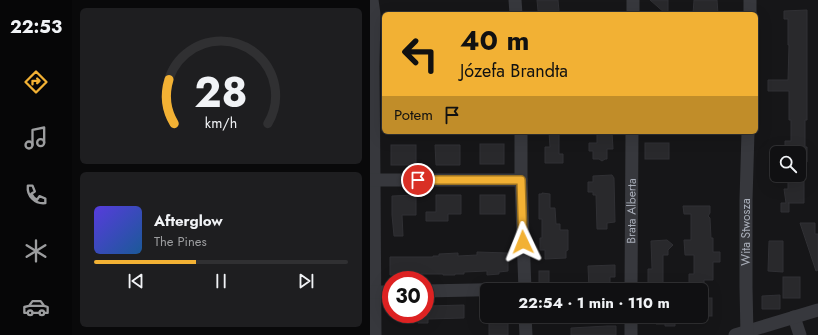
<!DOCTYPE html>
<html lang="pl">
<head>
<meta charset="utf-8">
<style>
  :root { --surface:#101012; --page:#1e1e20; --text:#f1f3f6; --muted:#9c9d9f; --line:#303032; --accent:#f2b134 }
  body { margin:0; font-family:Jost,sans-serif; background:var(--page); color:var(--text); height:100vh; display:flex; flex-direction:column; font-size:15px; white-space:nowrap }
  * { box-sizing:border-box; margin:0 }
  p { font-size:13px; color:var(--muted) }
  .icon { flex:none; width:22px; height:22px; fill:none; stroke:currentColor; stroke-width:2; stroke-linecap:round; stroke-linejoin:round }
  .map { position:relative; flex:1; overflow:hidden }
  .sheet { display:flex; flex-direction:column; gap:8px; padding:8px; background:#09090a; width:298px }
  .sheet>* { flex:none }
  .banner { position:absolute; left:12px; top:12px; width:376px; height:122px; border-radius:6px; box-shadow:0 4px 16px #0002,0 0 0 1px var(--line); background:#f2b134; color:#111; overflow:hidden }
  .controls { position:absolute; left:400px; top:146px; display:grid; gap:8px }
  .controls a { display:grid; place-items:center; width:36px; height:36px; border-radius:6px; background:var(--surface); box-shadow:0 4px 16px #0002,0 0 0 1px var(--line); font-size:20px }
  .speed { position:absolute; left:12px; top:271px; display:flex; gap:8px; font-size:20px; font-weight:700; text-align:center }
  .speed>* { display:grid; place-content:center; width:52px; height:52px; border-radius:50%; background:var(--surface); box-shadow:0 4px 16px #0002,0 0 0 1px var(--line); line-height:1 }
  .speed .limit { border:6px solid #d22; background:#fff; color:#111 }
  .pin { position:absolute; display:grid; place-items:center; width:34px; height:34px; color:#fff; margin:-17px; border:2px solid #fff; border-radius:50%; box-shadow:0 1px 4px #0007 }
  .me { position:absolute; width:44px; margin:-22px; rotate:358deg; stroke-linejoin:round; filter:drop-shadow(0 0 3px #0008) }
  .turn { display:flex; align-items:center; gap:14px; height:84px; padding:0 12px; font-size:18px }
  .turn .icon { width:52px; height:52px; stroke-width:2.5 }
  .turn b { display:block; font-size:28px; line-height:34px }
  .then { display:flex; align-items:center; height:38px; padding:0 12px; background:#0003; gap:8px; font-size:15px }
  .sheet .card { flex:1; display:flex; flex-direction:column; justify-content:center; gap:6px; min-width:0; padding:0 14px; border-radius:6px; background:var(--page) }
  .sheet .dial { align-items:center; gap:0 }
  .dial svg { height:104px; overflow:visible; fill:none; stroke:var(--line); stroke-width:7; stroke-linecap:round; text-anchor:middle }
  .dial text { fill:var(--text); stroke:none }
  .song { display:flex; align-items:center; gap:12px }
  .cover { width:48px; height:48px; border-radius:6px; background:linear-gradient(135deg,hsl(250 70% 55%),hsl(210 70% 35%)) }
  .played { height:4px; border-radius:2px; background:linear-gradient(90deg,var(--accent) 40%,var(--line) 40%) }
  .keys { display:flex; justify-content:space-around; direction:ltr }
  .trip { position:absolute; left:110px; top:283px; width:228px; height:40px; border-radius:6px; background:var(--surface); box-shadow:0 4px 16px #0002,0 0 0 1px var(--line); font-weight:700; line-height:40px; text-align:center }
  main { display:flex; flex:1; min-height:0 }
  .menu { display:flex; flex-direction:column; width:72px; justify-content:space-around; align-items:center; background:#060607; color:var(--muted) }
  .menu .icon { width:28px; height:28px }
  .menu .current { color:var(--accent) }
  .menu b { font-size:18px; color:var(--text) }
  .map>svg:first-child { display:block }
</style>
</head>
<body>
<main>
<nav class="menu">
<b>22:53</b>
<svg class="icon current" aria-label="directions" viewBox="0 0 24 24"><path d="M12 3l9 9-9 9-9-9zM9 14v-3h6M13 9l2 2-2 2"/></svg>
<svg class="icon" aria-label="music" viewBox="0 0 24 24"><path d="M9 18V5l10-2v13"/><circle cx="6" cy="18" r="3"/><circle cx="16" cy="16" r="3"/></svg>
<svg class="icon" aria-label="phone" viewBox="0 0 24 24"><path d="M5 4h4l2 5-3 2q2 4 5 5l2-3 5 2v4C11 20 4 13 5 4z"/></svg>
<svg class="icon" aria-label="climate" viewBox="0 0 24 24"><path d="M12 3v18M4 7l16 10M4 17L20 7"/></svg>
<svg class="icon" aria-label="car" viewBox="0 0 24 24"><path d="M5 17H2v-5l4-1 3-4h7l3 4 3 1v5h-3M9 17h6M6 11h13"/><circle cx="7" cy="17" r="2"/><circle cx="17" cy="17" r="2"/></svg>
</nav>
<section class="sheet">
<div class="card dial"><svg viewBox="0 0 100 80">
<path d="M14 69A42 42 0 1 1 86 69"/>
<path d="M14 69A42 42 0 0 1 10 35" stroke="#f2b134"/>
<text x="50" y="56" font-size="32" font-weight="700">28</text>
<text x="50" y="72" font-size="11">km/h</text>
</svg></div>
<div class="card">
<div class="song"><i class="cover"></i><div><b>Afterglow</b><p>The Pines</p></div></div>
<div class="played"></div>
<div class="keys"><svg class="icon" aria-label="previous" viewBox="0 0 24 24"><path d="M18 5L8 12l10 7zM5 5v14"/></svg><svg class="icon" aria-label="pause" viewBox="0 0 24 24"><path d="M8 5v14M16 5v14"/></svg><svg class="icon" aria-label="next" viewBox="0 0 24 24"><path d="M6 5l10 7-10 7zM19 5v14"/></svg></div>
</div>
</section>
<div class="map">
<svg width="448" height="335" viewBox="0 0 448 335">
  <rect width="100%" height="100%" fill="#161618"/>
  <g fill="#29292c" stroke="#303034">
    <path d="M167 0H188L189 11H168Z"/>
    <path d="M280 0H298V14H296Z"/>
    <path d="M324 0H347L348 14H323Z"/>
    <path d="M437 10V120H435V147H437V162H429V153H415V141H421V120H419V91H398V80H418L419 45H418V19H414V11Z"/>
    <path d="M179 132H189V154H193V163H175V147H180Z"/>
    <path d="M227 132H242L243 149H237V159H235L232 161 229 159H223V151H219V143H227Z"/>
    <rect x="275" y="143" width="24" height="16"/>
    <rect x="110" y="144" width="24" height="20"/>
    <rect x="21" y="145" width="25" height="20"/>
    <path d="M65 145H90V165H66Z"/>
    <path d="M242 175 244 178 245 222 237 223V229H227L226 195H223V192H218V182H223V176Z"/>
    <path d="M418 175H434V203H418H419V212H411V203H416L414 189H418Z"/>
    <path d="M172 193 180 194V208H185L186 224H190V230H198V250L196 251V258L175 259V250H170V238H172V219H169V194H172Z"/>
    <path d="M46 195V215H32L33 236H24L22 215V196Z"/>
    <path d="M66 195H91V214H78V221H56V212H66Z"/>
    <rect x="110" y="195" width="25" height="19"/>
    <path d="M313 206H340V213L338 216 340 218 341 238H343V252H350V262H343V280H334V286H324V284H319V274H324V255H315L314 240H321V214H314Z"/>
    <path d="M430 223H445V234H448V270L446 271Z"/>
    <path d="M297 240 303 245 298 250V255H293V286H278V269H282L281 241Z"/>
    <path d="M399 241H413V272L398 271Z"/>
    <path d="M107 252 138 253V271L129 272V274L117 275V271L94 272V274H85V275H73V274H50V275H20V257H63V256H69V254L88 253V256L107 255Z"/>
    <path d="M245 265V277H240V289L219 290 218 266Z"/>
    <rect x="169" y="271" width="10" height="14"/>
    <rect x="413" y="277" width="17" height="21"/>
    <path d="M410 295V309H392V296Z"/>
    <rect x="331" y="298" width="11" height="18"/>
    <path d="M94 305V318L58 319V323H48V314H55V308H58V306Z"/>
    <rect x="119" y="316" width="19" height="19"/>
    <path d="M286 316H305V326H295V324H286Z"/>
    <path d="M237 326H246V335H201V328Z"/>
  </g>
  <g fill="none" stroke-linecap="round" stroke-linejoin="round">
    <g stroke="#37383d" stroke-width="13">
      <path d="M2 0 4 14 3 67 4 180 5 335"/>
      <path d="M145 0 146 14"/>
      <path d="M263 14V0"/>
      <path d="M380 14V0"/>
      <path d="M151 132V180L155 290"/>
      <path d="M0 180H151"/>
      <path id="s1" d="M261 290 262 132"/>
      <path d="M55 291 155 289"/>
      <path d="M0 292H21"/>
      <path d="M155 316 156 335"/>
      <path d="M424 317 430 335"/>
      <path d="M261 335V316"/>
      <path d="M365 335 448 310"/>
      <path id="s2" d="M377 335 376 287V200L378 132"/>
    </g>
  </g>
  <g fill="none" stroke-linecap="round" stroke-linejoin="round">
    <defs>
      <path id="route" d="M48 180H151L153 242"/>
    </defs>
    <use href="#route" stroke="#9d7322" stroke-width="10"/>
    <use href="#route" stroke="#f2b134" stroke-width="7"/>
  </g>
  <g text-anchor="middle" stroke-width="4" stroke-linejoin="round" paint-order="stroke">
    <g font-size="12" fill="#a8adb8" stroke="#111113">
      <text dy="4" stroke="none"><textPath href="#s1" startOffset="79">Brata Alberta</textPath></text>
      <text dy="4" stroke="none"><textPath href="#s2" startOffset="103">Wita Stwosza</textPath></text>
    </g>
  </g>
</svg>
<div class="controls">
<a><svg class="icon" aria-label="search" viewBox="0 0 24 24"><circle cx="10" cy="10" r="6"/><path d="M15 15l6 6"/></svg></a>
</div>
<div class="speed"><div class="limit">30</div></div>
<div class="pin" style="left:48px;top:180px;background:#d93025"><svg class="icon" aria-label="arrive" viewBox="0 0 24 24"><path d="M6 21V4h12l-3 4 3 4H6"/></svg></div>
<svg class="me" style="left:153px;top:242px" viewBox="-20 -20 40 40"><path d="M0-17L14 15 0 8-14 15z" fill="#f2b134" stroke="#fff" stroke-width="4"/></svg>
<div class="trip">22:54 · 1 min · 110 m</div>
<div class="banner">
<div class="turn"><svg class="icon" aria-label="left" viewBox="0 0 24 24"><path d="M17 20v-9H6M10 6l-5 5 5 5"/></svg><div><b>40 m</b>Józefa Brandta</div></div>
<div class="then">Potem<svg class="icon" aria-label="arrive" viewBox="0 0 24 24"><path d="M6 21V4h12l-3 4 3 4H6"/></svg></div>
</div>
</div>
</main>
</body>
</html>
